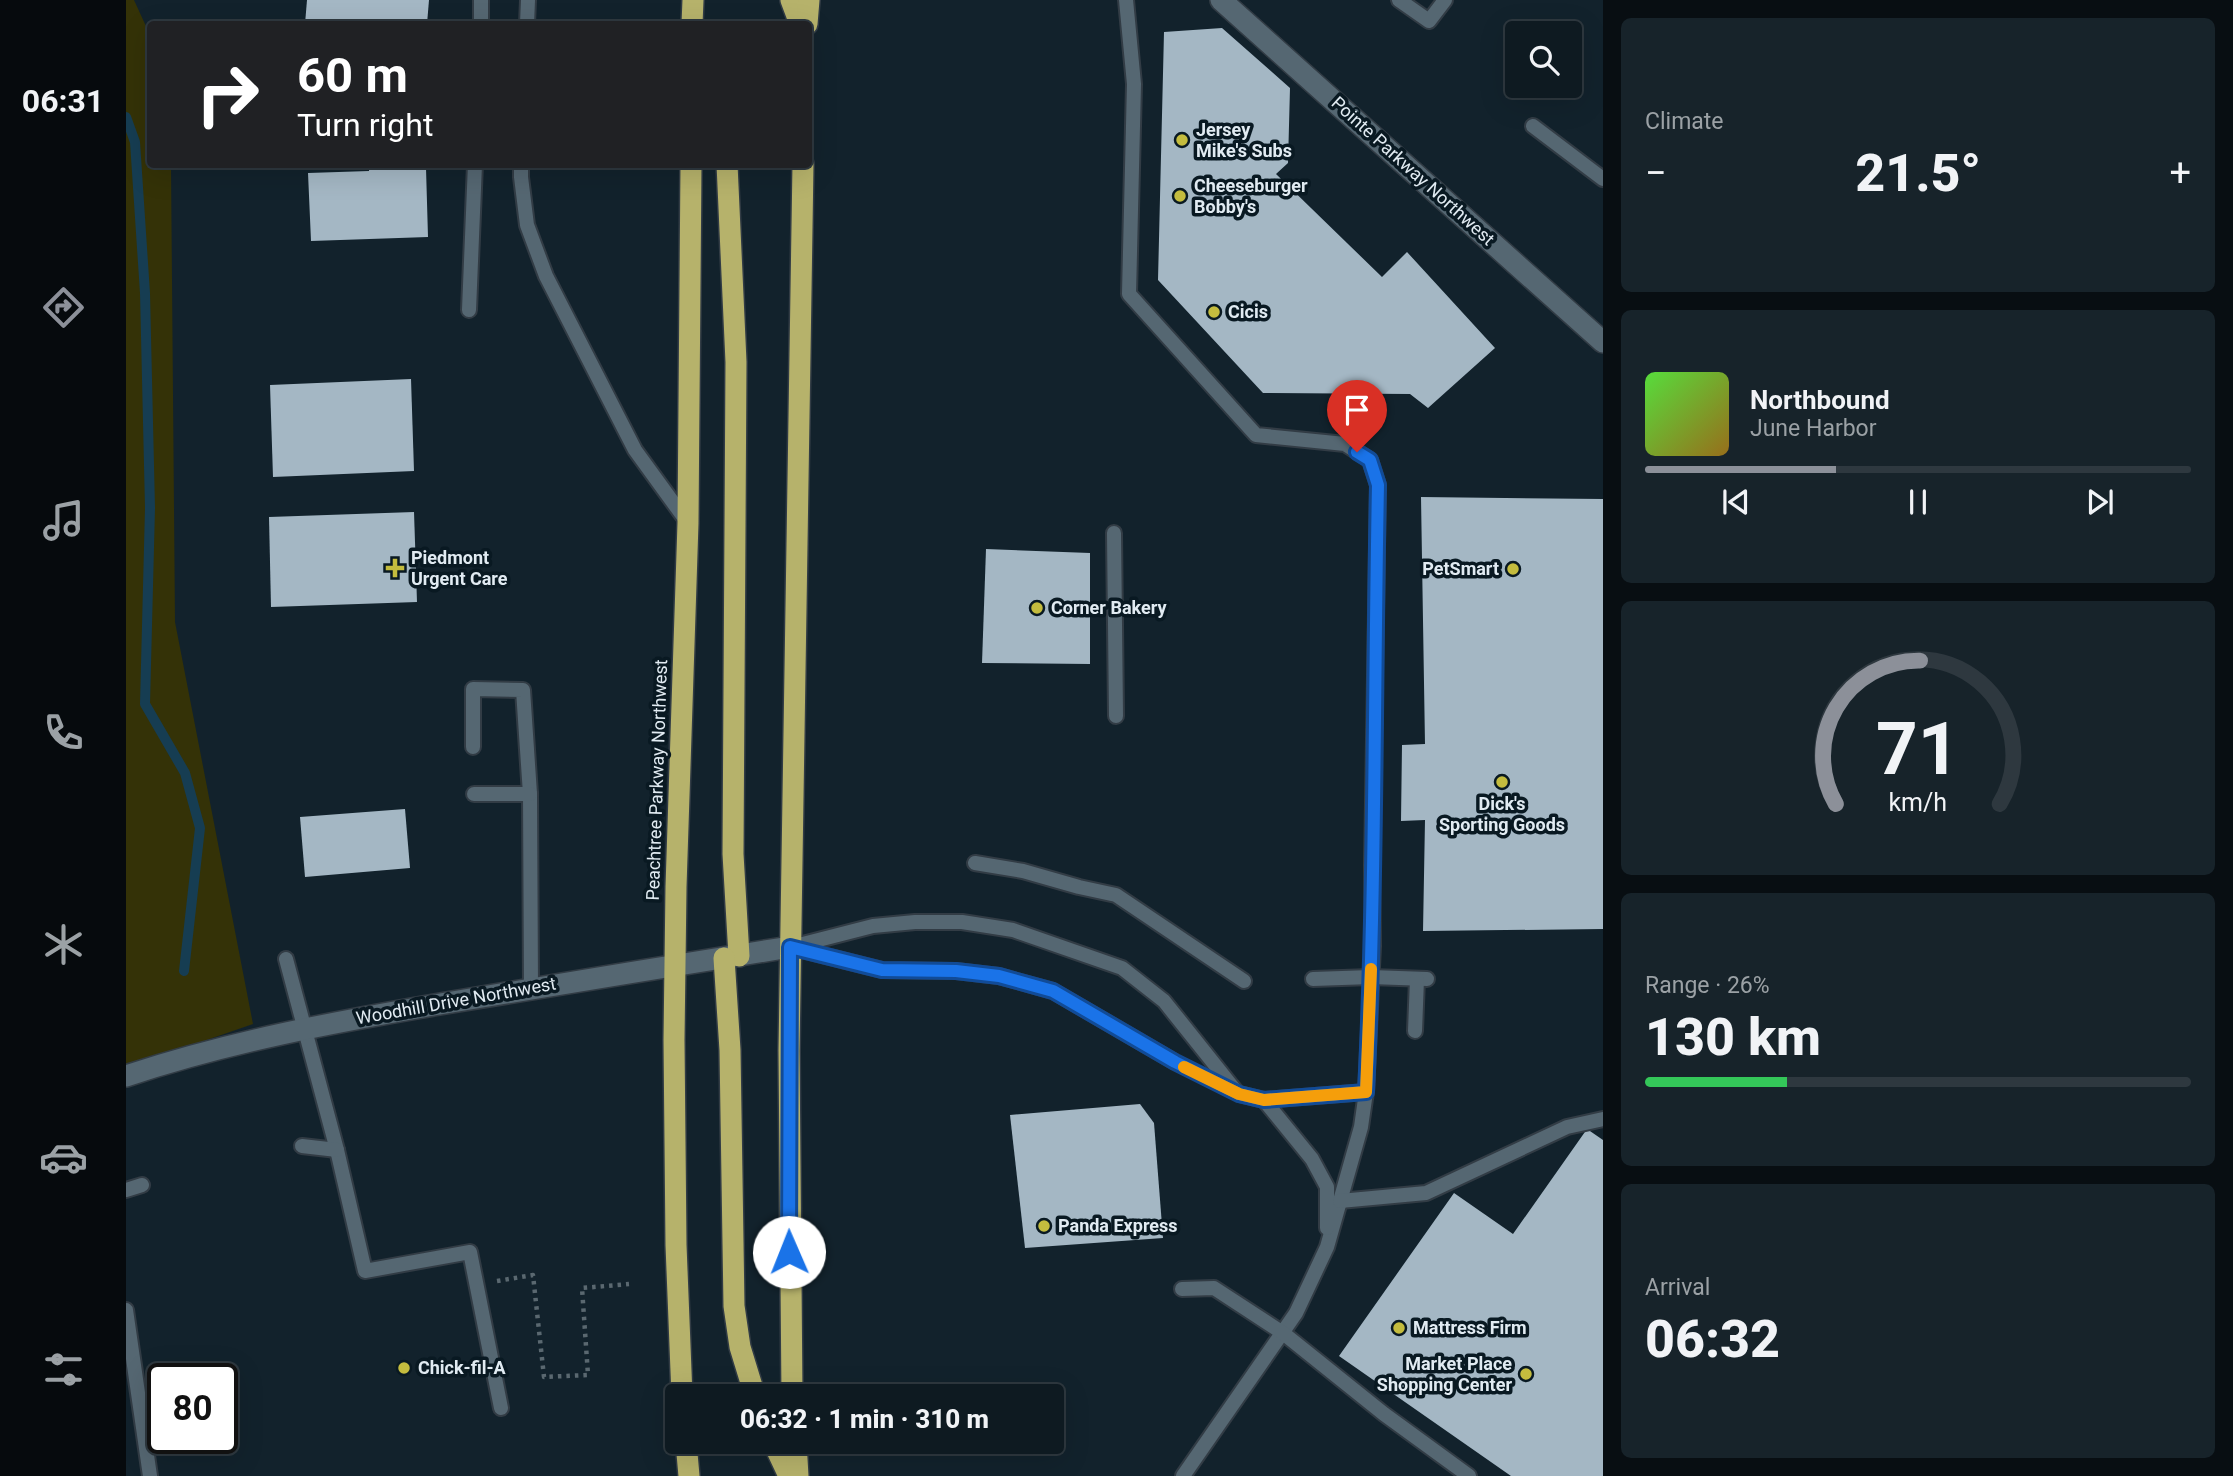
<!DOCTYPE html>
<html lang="en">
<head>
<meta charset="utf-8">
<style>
  :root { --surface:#0e1a21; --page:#17232a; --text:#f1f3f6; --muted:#9ba1a5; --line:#2e383f; --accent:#8c9099 }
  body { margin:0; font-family:Roboto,sans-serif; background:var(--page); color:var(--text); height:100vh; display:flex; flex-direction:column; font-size:26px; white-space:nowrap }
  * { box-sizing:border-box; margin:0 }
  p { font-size:23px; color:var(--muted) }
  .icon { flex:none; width:38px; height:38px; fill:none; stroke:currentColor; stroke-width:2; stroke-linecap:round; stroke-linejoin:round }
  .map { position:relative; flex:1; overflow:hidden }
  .panel { display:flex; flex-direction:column; gap:18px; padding:18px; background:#080e12; width:630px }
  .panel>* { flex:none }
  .guide { position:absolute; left:21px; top:21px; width:665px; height:147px; border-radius:7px; box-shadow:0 7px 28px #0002,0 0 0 2px var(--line); background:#202124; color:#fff; overflow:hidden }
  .tools { position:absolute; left:1379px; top:21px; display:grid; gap:14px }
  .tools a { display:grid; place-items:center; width:77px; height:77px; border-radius:7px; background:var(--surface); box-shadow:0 7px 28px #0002,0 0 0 2px var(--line); font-size:35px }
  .speed { position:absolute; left:21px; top:1363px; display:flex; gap:14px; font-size:35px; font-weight:700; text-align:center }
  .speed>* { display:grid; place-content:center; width:91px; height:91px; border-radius:50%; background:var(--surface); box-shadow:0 7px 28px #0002,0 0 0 2px var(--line); line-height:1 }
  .speed .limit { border:4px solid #111; border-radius:10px; background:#fff; color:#111 }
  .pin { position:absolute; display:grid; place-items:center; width:60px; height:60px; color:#fff; margin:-72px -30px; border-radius:50% 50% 50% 0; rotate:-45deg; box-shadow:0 0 7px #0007 }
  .pin .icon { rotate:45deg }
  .me { position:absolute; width:77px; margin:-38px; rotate:359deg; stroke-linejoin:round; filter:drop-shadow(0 0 5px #0008) }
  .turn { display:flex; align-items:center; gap:24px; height:147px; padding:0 35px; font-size:32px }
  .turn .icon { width:91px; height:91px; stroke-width:2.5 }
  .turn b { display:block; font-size:49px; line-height:60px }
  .big { font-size:52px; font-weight:800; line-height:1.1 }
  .panel .card { flex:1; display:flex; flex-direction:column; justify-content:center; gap:10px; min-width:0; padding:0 24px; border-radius:10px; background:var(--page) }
  .panel .dial { align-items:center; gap:0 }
  .dial svg { height:182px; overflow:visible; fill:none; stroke:var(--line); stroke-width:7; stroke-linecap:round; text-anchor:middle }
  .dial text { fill:var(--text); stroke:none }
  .song { display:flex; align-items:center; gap:21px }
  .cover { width:84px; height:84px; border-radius:10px; background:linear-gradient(135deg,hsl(110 70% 55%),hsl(40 70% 35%)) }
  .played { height:7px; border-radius:4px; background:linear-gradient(90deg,var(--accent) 35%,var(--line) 35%) }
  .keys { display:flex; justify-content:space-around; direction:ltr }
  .heat { display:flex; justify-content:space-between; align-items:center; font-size:38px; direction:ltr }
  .charge { height:10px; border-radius:5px; background:linear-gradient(90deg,#34c759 26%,var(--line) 0) }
  .trip { position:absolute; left:539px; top:1384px; width:399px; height:70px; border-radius:7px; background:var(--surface); box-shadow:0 7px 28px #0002,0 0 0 2px var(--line); font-weight:800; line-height:70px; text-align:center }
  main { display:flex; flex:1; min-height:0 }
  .tabs { display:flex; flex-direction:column; width:126px; justify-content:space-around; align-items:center; background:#060a0d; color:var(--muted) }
  .tabs .icon { width:49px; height:49px }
  .tabs .active { color:var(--accent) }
  .tabs b { font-size:32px; color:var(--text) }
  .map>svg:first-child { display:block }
</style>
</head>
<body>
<main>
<nav class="tabs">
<b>06:31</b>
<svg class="icon active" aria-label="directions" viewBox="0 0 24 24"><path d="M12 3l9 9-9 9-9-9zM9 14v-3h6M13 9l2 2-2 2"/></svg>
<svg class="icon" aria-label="music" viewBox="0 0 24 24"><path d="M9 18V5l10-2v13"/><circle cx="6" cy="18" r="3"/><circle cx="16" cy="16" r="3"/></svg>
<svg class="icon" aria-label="phone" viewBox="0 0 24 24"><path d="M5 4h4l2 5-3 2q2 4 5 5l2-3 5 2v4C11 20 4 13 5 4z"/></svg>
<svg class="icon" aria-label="climate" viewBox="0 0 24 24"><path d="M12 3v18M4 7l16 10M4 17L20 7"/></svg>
<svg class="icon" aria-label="car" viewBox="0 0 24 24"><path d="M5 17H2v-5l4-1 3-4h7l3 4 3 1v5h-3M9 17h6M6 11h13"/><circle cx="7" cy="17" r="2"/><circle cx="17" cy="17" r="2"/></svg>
<svg class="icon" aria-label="filters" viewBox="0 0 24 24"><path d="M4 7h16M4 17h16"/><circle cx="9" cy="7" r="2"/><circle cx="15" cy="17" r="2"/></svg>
</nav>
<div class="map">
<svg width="1477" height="1476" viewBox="0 0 1477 1476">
  <rect width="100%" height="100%" fill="#12222c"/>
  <path fill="#343207" d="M0 0H8L24 35V164L45 165 49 622 127 1024 0 1068Z"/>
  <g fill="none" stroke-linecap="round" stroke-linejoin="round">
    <path stroke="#163d52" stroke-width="10" d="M0 117 9 142 19 293 24 508 19 704 59 773 74 828 58 971"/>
  </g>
  <g fill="#a4b7c4">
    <path d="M181 0H303L301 24H179Z"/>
    <path d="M1096 28 1164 88 1162 163 1150 174 1256 277 1281 252 1369 348 1302 408 1284 394 1137 393 1032 280 1038 32Z"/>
    <path d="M260 164V170L300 168 302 237 185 241 182 173 243 171V165Z"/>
    <path d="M285 379 288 471 147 477 144 385Z"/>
    <path d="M1295 497 1477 499V929L1297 931 1299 820 1275 821 1276 745 1299 744Z"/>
    <path d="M288 512 291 602 145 607 143 517Z"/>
    <path d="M860 549 964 553V664L856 663Z"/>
    <path d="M279 809 284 868 179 877 174 817Z"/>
    <path d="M1014 1104 1028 1123 1037 1238 899 1248 884 1115Z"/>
    <path d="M1461 1129 1477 1140V1476H1385L1213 1356 1328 1193 1387 1234Z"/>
  </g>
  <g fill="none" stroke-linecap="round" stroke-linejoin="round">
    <defs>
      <g id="lane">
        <path d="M1000 0 1008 84 1003 294 1130 435 1219 444 1244 460 1252 485 1246 865 1247 946 1240 1092 1235 1127 1201 1247 1170 1313 1057 1476"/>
        <path d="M1273 0 1303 21 1319 0"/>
        <path d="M355 24V0"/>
        <path d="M401 24 402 0"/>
        <path d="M1407 126 1477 179"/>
        <path d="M395 164V177L401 225 420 276 509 450 562 523"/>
        <path d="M343 310 349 164"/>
        <path d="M988 533 990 716"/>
        <path d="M347 747V689L397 690 404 794 405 988"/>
        <path d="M348 794H404"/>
        <path d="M849 863 897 871 953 887 990 895 1118 981"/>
        <path d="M664 947 756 970 830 971 873 976 927 991 1049 1062 1113 1094 1138 1100 1240 1092"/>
        <path d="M665 947 747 926 789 922H836L887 930 996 968 1038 1001 1109 1090"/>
        <path d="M160 959 211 1150 239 1271 344 1252 375 1408"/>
        <path d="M1187 979 1245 977 1301 979"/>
        <path d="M1289 1031 1291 979"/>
        <path d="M1138 1100 1186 1159 1201 1187V1228"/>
        <path d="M176 1146 211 1150"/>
        <path d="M0 1190 16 1185"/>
        <path d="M1214 1201 1300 1193 1441 1127 1477 1119"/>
        <path d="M1056 1289 1088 1288 1157 1333 1258 1414 1343 1476"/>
        <path d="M0 1310 24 1476"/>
      </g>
      <g id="street">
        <path d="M1095 0 1477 342"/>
        <path d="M0 1076C102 1042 208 1022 314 1004 431 984 547 966 664 947"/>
      </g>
      <g id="highway">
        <path d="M665 0 674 24"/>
        <path d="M566 24 567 0"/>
        <path d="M681 24 683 0"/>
        <path d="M601 164 610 362 607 854 613 956"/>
        <path d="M598 958 604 1050 608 1306 614 1347 629 1396"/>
        <path d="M556 1396 550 1245 548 1040 550 887 562 523 565 164"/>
        <path d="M666 1396 663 1051 677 164"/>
        <path d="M560 1442 563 1476"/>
        <path d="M647 1442 663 1476"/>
        <path d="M670 1442 672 1476"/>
      </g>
    </defs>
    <use href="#lane" stroke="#323c45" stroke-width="18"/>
    <use href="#street" stroke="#323c45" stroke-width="24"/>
    <use href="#highway" stroke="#323c45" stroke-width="24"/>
    <path stroke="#5a6870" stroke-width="4.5" stroke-dasharray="3.5 5" stroke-linecap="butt" d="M371 1281 407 1275 418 1377 462 1375 456 1288 503 1284"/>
    <use href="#lane" stroke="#556772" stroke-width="14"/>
    <use href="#street" stroke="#556772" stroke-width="21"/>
    <use href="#highway" stroke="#b6b26b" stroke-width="21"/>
  </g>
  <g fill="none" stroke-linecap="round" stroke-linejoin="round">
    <defs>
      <path id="route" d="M663 1252 664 947 756 970 830 971 873 976 927 991 1049 1062 1113 1094 1138 1100 1240 1092C1250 890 1248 687 1252 485L1244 460 1231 452"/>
    </defs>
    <use href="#route" stroke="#114b97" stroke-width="18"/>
    <use href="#route" stroke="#1a73e8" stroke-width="12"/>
    <path stroke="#f59e0b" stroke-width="12" d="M1058 1067 1113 1094 1138 1100 1240 1092 1245 969"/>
  </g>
  <g fill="#c4bc3e" stroke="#091922" stroke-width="2.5">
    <circle cx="1056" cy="140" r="7"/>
    <circle cx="1054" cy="196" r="7"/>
    <circle cx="1088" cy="312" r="7"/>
    <path d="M265.5 557.5h7v7h7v7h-7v7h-7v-7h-7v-7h7z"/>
    <circle cx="1387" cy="569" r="7"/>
    <circle cx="911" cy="608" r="7"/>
    <circle cx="1376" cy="782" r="7"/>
    <circle cx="918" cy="1226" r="7"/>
    <circle cx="1273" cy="1328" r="7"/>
    <circle cx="278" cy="1368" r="7"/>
    <circle cx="1400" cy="1374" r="7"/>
  </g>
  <g text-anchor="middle" stroke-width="7" stroke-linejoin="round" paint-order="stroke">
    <g font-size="18" font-weight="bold" fill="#e1ebf2" stroke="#091922" text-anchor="start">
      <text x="1070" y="136">Jersey<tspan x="1070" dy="21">Mike's Subs</tspan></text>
      <text x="1068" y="192">Cheeseburger<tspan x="1068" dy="21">Bobby's</tspan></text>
      <text x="1102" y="318">Cicis</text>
      <text x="285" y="564">Piedmont<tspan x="285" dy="21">Urgent Care</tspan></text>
      <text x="1373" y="575" text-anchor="end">PetSmart</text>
      <text x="925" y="614">Corner Bakery</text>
      <text x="1376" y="810" text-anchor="middle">Dick's<tspan x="1376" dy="21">Sporting Goods</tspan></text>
      <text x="932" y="1232">Panda Express</text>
      <text x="1287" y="1334">Mattress Firm</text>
      <text x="1386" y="1370" text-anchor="end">Market Place<tspan x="1386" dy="21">Shopping Center</tspan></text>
      <text x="292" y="1374">Chick-fil-A</text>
    </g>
    <g font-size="18" fill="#e1ebf2" stroke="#091922">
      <text transform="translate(1287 171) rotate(42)" y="6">Pointe Parkway Northwest</text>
      <text transform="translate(531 780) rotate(-88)" y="6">Peachtree Parkway Northwest</text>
      <text transform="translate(330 1001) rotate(-10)" y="6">Woodhill Drive Northwest</text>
    </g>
  </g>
</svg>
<div class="tools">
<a><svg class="icon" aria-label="search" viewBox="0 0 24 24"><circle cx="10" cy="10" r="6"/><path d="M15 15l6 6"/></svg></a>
</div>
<div class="speed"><div class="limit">80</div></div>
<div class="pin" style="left:1231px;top:452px;background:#d93025"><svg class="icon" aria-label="arrive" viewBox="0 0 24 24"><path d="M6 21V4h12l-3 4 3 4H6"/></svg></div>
<svg class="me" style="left:663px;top:1252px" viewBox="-20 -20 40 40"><circle r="19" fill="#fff"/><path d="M0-13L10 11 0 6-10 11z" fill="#1a73e8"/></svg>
<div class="trip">06:32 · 1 min · 310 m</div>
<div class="guide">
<div class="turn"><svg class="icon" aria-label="right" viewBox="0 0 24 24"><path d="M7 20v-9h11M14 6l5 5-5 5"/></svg><div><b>60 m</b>Turn right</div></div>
</div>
</div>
<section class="panel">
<div class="card"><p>Climate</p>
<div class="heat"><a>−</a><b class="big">21.5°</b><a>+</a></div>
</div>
<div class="card">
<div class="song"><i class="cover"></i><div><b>Northbound</b><p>June Harbor</p></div></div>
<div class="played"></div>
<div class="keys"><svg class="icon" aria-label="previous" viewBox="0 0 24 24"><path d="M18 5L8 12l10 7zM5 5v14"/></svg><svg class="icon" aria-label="pause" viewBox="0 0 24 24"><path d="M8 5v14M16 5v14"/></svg><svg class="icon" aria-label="next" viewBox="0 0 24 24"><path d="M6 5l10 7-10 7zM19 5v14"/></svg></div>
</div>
<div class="card dial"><svg viewBox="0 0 100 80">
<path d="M14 69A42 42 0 1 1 86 69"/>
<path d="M14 69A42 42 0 0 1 51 6" stroke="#8c9099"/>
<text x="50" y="56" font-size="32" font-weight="700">71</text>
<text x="50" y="72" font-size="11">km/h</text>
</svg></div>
<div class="card"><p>Range · 26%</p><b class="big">130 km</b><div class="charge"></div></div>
<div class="card"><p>Arrival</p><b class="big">06:32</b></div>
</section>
</main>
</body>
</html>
